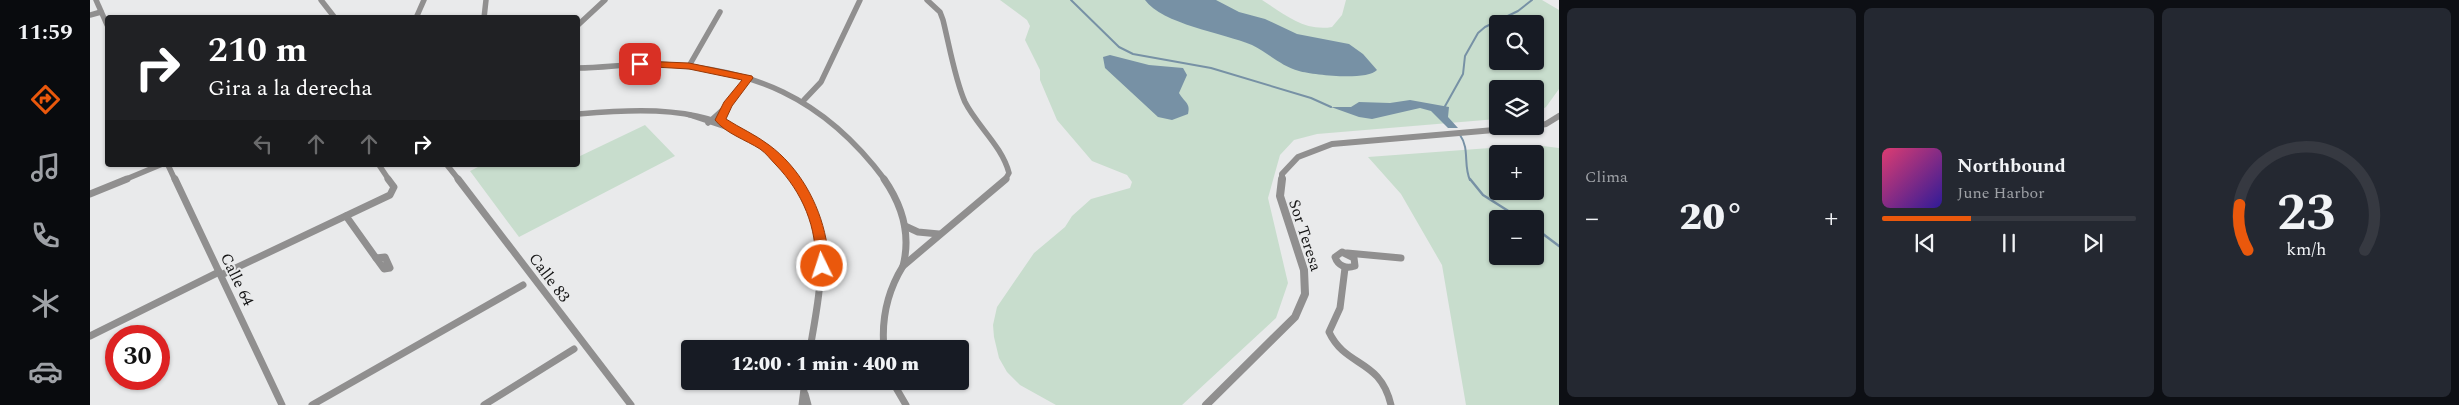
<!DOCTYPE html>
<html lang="es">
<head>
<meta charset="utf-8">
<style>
  :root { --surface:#171b24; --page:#242831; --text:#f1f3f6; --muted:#9ea1a6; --line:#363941; --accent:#ea580c }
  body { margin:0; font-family:Spectral,serif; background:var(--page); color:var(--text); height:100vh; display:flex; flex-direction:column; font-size:19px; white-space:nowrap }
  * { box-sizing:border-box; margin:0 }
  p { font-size:16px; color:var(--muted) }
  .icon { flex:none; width:28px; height:28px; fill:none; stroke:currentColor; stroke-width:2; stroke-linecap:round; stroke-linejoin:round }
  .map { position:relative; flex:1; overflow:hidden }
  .drawer { display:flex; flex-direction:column; gap:8px; padding:8px; background:#0d0f14; width:900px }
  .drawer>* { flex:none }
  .banner { position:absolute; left:15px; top:15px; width:475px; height:152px; border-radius:5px; box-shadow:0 1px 4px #0004; background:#202124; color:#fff; overflow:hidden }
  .tools { position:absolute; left:1399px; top:15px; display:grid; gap:10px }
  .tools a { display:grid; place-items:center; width:55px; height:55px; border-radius:5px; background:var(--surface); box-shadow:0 1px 4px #0004; font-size:25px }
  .speed { position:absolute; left:15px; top:325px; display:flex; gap:10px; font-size:25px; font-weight:700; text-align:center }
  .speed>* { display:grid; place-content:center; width:65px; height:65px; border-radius:50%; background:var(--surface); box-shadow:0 1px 4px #0004; line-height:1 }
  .speed .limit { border:8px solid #d22; background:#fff; color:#111 }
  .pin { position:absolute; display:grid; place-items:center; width:42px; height:42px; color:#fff; margin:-21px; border-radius:10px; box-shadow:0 2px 8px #0006 }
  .me { position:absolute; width:55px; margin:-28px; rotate:356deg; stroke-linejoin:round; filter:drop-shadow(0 0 4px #0008) }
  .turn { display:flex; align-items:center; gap:18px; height:105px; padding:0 20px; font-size:22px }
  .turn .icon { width:65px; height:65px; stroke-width:2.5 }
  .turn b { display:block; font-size:35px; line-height:42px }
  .lanes { display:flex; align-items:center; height:48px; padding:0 20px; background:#0003; justify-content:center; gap:25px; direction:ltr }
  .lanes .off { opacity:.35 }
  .big { font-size:38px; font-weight:800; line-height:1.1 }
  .drawer .widget { flex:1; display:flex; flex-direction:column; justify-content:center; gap:8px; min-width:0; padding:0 18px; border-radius:8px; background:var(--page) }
  .drawer .dial { align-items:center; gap:0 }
  .dial svg { height:130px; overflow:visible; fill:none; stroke:var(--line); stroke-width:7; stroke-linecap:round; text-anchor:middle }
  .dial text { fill:var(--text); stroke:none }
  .song { display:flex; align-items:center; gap:15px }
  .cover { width:60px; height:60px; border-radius:8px; background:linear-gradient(135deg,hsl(340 70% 55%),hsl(250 70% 35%)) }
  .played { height:5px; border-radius:2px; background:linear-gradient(90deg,var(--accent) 35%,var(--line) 35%) }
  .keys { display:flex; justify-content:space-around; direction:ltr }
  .heat { display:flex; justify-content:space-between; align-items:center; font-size:28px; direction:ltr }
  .drawer .tiles { flex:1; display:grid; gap:8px; grid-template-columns:repeat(3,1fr) }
  .trip { position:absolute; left:591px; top:340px; width:288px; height:50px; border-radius:5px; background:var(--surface); box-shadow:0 1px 4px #0004; font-weight:800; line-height:50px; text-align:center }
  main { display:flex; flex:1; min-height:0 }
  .menu { display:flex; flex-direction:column; width:90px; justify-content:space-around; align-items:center; background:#090b0e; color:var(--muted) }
  .menu .icon { width:35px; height:35px }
  .menu .current { color:var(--accent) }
  .menu b { font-size:22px; color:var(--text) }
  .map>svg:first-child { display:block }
</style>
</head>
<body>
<main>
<nav class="menu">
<b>11:59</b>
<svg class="icon current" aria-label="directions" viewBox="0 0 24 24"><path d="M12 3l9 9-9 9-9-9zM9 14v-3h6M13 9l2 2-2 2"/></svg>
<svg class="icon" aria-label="music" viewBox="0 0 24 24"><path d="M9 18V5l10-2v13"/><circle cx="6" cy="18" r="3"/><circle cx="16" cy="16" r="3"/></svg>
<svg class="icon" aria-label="phone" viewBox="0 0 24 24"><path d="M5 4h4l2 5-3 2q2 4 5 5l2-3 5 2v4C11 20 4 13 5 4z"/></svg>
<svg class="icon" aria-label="climate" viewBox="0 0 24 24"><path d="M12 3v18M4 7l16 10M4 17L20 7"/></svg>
<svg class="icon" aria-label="car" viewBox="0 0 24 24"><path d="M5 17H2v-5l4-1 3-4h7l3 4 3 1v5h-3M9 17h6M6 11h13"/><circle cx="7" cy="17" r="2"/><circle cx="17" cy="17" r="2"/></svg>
</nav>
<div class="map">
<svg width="1469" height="405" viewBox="0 0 1469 405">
  <rect width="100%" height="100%" fill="#e9eaeb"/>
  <g fill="#c8ddcd" fill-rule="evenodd">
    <path d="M910 0H1172C1194 14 1215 32 1242 27L1252 15 1256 0H1452L1469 10V89L1456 107 1445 114V89H1408L1407 119 1227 134 1204 140 1190 155 1178 198 1198 283 1186 318 1092 405H966L930 385 917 372 909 358 904 337 903 325 907 307 944 253 975 227 982 216 1001 199 1040 188 1042 182 1037 175 1002 161 967 120 950 80V70L935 40 940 26 937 20ZM1408 24H1445V61H1408Z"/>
    <path d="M555 125 585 156 429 237 380 171 392 165H488V157Z"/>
    <path d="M1453 146 1469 148V405H1376L1352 265 1311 194 1278 157 1400 148ZM1408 154H1445V191H1408ZM1408 219H1445V256H1408Z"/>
  </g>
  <g fill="#7791a5">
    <path d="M1055 0H1126L1149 12 1175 19 1207 34 1259 44 1273 54 1287 70C1277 81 1223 75 1209 71 1191 66 1178 53 1162 45 1133 33 1072 24 1055 0Z"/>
    <path d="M1020 55 1059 65 1093 68 1097 75 1089 93C1094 102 1101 103 1098 114L1082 120 1068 117 1015 68 1013 57Z"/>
    <path d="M1320 100 1359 107 1358 117 1368 128H1358L1341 111 1330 108 1282 119 1269 117 1241 107H1261L1269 102 1300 103Z"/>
  </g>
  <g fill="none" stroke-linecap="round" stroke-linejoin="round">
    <g stroke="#7791a5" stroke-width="2">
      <path d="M981 0 1029 47 1043 54 1121 68 1221 98 1241 107"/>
      <path d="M1354 108 1373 74 1375 56 1388 33 1395 27 1428 11 1442 0"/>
      <path d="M1370 135C1380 149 1373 165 1380 180"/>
    </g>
    <g stroke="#7791a5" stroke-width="2.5">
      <path d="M1380 179 1393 195 1431 219"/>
      <path d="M1445 228 1469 246"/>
    </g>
    <g stroke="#908f8f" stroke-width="5.5">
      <path d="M6 0 18 27"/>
      <path d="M231 0 245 18"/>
      <path d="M837 0 850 12 853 20C859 44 865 80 875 102 887 126 912 146 919 173L915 180"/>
      <path d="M0 15 11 12"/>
      <path d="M326 18 334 0"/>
      <path d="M394 18 396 0"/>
      <path d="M488 25 515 0"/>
      <path d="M599 66 630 12"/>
      <path d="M488 68C512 68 536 64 560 64 662 66 734 98 795 180"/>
      <path d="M714 100 731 82 770 0"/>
      <path d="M488 114C575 107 647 105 705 180"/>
      <path d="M600 115 645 130"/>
      <path d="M618 123 638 105 659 78"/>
      <path d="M78 165 85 180"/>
      <path d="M289 165 299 180"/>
      <path d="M357 165 369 180"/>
      <path d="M34 180 70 165"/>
    </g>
    <g stroke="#908f8f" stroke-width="7">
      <path d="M85 179 192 405"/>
      <path d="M368 179 541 405"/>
      <path d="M704 179C744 230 730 290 720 349"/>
      <path d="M794 179C812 205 821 235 813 266"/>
      <path d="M0 194 37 179"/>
      <path d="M256 216 286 258"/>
      <path d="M815 226 828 232 849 234"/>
      <path d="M1252 252 1264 258 1265 266C1256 269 1248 266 1245 257Z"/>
      <path d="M1257 253 1311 258"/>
      <path d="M295 257 300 268 294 269 286 258Z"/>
      <path d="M1255 268 1250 308 1239 332C1256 368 1290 358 1301 405"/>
      <path d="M131 275 300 195 304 187 298 179"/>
      <path d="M0 336 129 272"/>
      <path d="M794 349C791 318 797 292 813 266L916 179"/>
      <path d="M802 381 816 405"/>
      <path d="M715 394 718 405"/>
      <path d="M222 405 433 285"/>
      <path d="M394 405 484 349"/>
      <path d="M712 405 715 381"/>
    </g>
    <path stroke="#908f8f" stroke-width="6" d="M1192 180V174L1208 157 1242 144 1440 127 1456 124 1469 116"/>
    <path stroke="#908f8f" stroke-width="8" d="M1116 405 1205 317 1215 294 1214 270 1190 196 1192 179"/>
  </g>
  <path fill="#ea580c" stroke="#983908" d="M550 61 599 63 662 76 663 78 642 106 636 119C650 128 666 135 679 145 709 167 729 203 736 239 737 249 741 260 736 269L732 271 725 266C728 228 712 192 686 165 681 160 676 153 670 149 656 140 635 133 625 120L634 102 652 80 599 69 547 66 546 64Z"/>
  <g text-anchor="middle" stroke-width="4" stroke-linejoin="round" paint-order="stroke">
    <g font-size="16" fill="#161616" stroke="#e9eaeb">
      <text transform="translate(1216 235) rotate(72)" y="6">Sor Teresa</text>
      <text transform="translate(460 277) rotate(53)" y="6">Calle 83</text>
      <text transform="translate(148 279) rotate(64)" y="6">Calle 64</text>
    </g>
  </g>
</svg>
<div class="tools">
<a><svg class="icon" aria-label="search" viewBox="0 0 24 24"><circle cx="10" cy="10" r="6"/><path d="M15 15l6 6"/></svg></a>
<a><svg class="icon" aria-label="layers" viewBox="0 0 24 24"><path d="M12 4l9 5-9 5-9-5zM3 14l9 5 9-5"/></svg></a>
<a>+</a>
<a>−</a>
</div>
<div class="speed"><div class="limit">30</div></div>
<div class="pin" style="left:550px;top:64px;background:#d93025"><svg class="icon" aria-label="arrive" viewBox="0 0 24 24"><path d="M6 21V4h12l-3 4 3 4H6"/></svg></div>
<svg class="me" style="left:732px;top:266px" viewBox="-20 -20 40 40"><circle r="17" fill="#ea580c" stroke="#fff" stroke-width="3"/><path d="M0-11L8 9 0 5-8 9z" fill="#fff"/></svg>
<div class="trip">12:00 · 1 min · 400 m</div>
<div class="banner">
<div class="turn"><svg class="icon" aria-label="right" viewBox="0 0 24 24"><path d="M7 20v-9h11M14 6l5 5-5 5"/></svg><div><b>210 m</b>Gira a la derecha</div></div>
<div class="lanes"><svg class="icon off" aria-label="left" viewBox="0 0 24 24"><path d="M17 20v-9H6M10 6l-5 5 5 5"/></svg><svg class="icon off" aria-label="ahead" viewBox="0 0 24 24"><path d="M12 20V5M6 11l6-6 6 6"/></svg><svg class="icon off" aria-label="ahead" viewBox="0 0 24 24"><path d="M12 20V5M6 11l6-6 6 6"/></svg><svg class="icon" aria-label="right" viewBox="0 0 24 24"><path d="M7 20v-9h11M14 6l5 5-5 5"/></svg></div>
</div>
</div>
<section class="drawer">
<div class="tiles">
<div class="widget"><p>Clima</p>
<div class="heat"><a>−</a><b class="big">20°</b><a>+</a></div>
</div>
<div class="widget">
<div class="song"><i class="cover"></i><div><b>Northbound</b><p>June Harbor</p></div></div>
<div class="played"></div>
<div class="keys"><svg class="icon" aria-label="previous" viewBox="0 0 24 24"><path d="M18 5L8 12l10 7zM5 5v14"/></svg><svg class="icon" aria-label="pause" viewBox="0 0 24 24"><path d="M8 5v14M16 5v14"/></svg><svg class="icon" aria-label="next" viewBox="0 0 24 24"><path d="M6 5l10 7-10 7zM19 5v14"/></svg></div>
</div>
<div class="widget dial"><svg viewBox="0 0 100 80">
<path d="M14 69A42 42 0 1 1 86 69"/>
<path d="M14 69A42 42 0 0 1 9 41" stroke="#ea580c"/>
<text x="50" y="56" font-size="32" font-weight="700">23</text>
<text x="50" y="72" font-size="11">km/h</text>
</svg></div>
</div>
</section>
</main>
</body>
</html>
